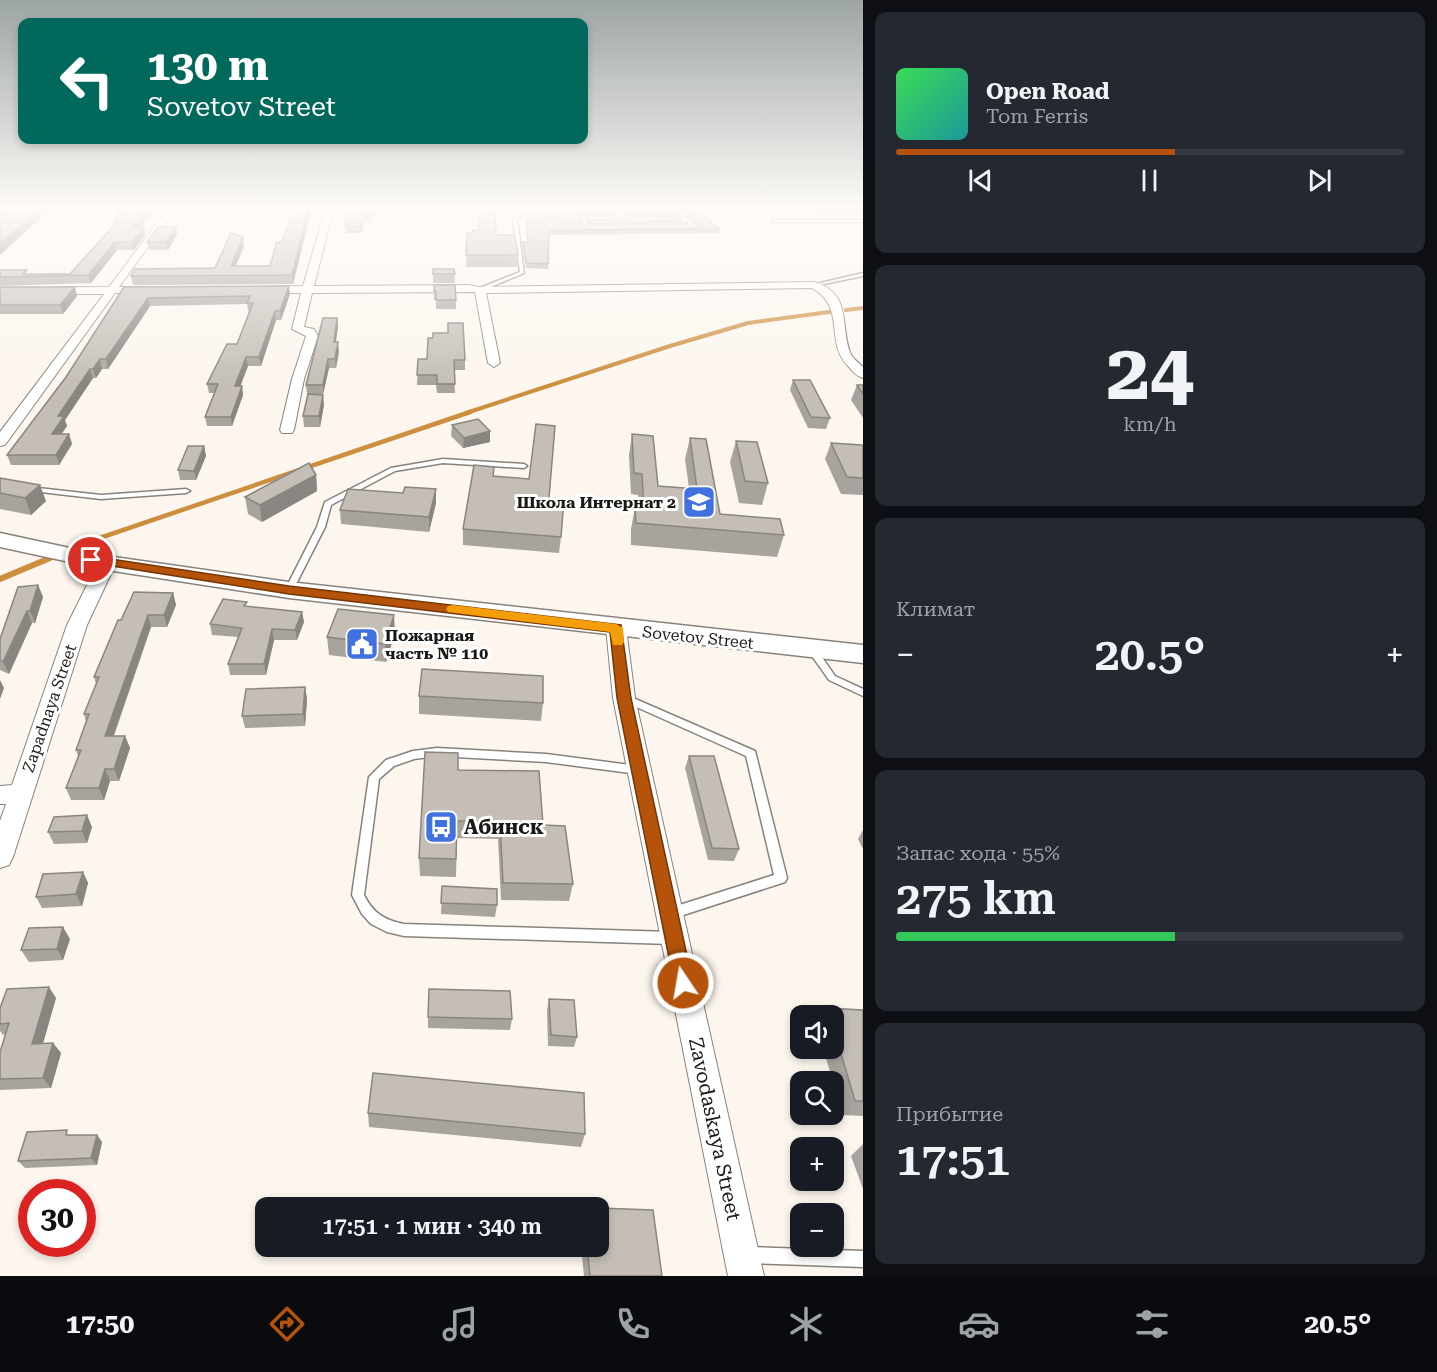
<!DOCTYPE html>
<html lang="ru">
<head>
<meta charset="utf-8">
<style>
  :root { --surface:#171b24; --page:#242831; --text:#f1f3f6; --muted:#9ea1a6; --line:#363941; --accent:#b45309 }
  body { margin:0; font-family:"Roboto Serif",serif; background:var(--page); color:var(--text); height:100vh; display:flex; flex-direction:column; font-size:22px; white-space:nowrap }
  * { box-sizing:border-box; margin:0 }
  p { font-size:20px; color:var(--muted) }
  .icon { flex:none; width:33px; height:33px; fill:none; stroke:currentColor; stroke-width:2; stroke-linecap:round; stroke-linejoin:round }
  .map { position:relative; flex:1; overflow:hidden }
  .details { display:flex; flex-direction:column; gap:12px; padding:12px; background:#0d0f14; width:574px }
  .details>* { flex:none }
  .top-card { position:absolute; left:18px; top:18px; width:570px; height:126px; border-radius:12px; box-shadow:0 3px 9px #0003; background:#00695c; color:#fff; overflow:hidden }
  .controls { position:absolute; left:790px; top:1005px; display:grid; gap:12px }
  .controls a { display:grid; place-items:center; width:54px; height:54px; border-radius:12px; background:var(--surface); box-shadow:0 3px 9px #0003; font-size:30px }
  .speed { position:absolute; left:18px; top:1179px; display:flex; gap:12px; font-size:30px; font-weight:700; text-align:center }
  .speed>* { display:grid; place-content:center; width:78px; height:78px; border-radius:50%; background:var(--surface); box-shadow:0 3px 9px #0003; line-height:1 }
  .speed .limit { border:9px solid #d22; background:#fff; color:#111 }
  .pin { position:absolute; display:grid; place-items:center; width:51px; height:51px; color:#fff; margin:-26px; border:3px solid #fff; border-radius:50%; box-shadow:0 2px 6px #0007 }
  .me { position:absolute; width:66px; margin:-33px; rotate:348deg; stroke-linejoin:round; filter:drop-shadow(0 0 4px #0008) }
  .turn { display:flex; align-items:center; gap:21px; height:126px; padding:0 30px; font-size:27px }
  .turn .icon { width:78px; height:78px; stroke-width:2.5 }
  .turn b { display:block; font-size:42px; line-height:51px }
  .big { font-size:45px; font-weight:600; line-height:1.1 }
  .details .tile { flex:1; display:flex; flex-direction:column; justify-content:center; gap:9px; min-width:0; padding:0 21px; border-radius:12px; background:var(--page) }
  .details .dial { align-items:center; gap:0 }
  .dial b { font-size:78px; line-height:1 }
  .song { display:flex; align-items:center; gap:18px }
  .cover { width:72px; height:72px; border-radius:9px; background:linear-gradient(135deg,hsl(130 70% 55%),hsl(180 70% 35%)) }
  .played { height:6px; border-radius:3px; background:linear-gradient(90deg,var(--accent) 55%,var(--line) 55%) }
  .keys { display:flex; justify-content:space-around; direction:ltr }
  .heat { display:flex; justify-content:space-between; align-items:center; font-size:33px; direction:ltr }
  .charge { height:9px; border-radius:4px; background:linear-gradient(90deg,#34c759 55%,var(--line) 0) }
  .trip { position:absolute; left:255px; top:1197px; width:354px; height:60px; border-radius:12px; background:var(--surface); box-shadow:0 3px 9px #0003; font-weight:600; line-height:60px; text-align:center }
  .tabs { display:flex; height:96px; justify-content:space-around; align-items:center; background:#090b0e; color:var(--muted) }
  .tabs .icon { width:42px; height:42px }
  .tabs .current { color:var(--accent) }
  .tabs b { font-size:27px; color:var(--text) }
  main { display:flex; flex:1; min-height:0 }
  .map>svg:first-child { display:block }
</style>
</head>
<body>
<main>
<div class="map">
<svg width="863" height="1276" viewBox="0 0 863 1276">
  <rect width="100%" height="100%" fill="#fdf6ef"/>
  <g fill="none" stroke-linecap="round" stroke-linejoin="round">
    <g stroke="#cd8f3e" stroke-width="4">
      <path d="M846 310 863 308"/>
      <path d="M466 413 670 346 748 323 829 312"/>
    </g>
    <path stroke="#cd8f3e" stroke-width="4.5" d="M46 559 82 544 470 412"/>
    <path stroke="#cd8f3e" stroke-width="6" d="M0 579 50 558"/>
    <defs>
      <g id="lane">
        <path d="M522 207H526L525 213 517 219 524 273 481 291H477V289L520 272 513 219 521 213Z"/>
        <path d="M653 207H672L632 210 630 209Z"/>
        <path d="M603 209 619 214 637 213 639 214 619 216 602 211Z"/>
        <path d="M679 212 698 228V230H696L687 222 649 223 647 222 684 220 678 214 668 215 666 214Z"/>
        <path d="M772 220H863V222H771Z"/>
        <path d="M863 273V276L814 286 812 285Z"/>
        <path d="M443 459 524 464 527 466 524 468 443 463 395 471 331 505 325 527 293 590 289 593 286 592 285 590 317 527 325 502 391 468Z"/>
        <path d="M29 487 101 495 186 489 190 491 186 493 101 499 32 491 28 489Z"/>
        <path d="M812 646 815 647 835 676 863 689V696L829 680 807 649Z"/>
        <path d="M626 695 755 751 787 878 785 882 671 919 667 917 665 913 667 909 774 875 746 756 623 701 621 699 623 697Z"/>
        <path d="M437 748 546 754 638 766 642 767 643 770 642 773 638 774 546 762 437 756 414 759 394 766 379 779 364 895C373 913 384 920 404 924L671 932 675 934 677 938 675 942 671 944 404 936 387 932 371 924 362 914 352 895 369 777 386 760 413 751Z"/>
        <path d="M747 1247 863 1251V1267L747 1263 741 1261 739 1255 741 1249Z"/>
      </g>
      <g id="street">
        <path d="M169 207H177L119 287H148L152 288V292L115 293 5 445 0 446V432L104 294H0V288L109 287Z"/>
        <path d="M326 207H334L314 286 468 285 479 287 814 282C852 293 840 324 850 352 852 358 858 362 863 367V378C856 376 852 371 848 366 824 341 847 308 812 288L486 293 500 363 494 367 488 363 475 292 312 293 304 327 314 329 318 336 304 379 294 430 292 433H282L280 430 292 379 306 336 292 329 301 293H264L259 290 264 287 303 286Z"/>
        <path d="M107 558 113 559 116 563 87 625 13 857 9 865 0 868V821L6 804H0V786L12 785 67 625 98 563 101 559Z"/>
        <path d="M616 622 623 624 626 628 635 698 764 1276H728L613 698 606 628 609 624Z"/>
      </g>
      <path id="secondary" d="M0 533 107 556 289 582 863 645V663L289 598 107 570 0 547Z"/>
    </defs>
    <use href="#lane" stroke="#88827c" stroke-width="3"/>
    <use href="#street" stroke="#88827c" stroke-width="2"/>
    <use href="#secondary" stroke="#88827c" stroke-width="3"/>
    <use href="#lane" fill="#fff" fill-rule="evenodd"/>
    <use href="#street" fill="#fff" fill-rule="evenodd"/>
    <use href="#secondary" fill="#fff" fill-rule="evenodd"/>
  </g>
  <g fill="#a9a39d">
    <path d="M157 207 141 227H144L145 235 134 250H117L91 283 0 286V270L29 274H70L116 223 115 220 118 217V213Z"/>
    <path d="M185 207H211L208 212H186Z"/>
    <path d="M294 207H312L293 284 133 285 131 276 215 268 244 246 236 266H270L282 242Z"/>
    <path d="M346 207H375L372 222H363L362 233H345V226L348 207Z"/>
    <path d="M480 207H514V211H495L496 235 518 255 517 267H466L467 233H473L479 230Z"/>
    <path d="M573 207H586L588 209 615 212 614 217 580 218 586 229 698 227 680 210 652 211V207H691L720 229 719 233 549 235 548 269 526 268 523 247V242L527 243 526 214 552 217 579 213Z"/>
    <path d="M605 207H643L642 211 619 212Z"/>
    <path d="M808 207H863V215H818Z"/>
    <path d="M627 214H679V218L628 219 626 218Z"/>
    <path d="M586 220 629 221 688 222V226L587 227 586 224Z"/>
    <path d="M176 227 177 234 168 250H149L147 242Z"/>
    <path d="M433 269H454L455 283H433Z"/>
    <path d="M434 285 456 300V309H436V300H434Z"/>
    <path d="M0 287 77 296 63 314H0Z"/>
    <path d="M124 287 290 294 281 320H276L261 366H248L240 386H242L243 395 232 426H207L205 417 214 393H209L207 384 237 344 249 311H248L247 304 150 306 108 369H102L96 378H93L65 420 67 426 61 434H69L72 444 59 465H11L7 455 66 377Z"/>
    <path d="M337 318 338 327 336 342 339 351 336 368H329L323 394H307L306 385Z"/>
    <path d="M448 323 465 360V370H454L455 393H437L436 385H417L418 359H427L433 338 448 333Z"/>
    <path d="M793 380 830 418 826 429 808 428 790 390Z"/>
    <path d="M857 385H863V418L851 400Z"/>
    <path d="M324 405 320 427H304L303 416Z"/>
    <path d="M452 425 490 431V442L463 448 451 436Z"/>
    <path d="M632 434 658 486 689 488 685 459 690 438 720 514 784 535 777 557 631 545V529L635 507 639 508 638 495 631 494 629 455Z"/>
    <path d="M736 441 768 483 762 505 739 503 730 462Z"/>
    <path d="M831 443 863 446V495L841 494 825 459Z"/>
    <path d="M204 446 206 456 196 480H180L178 470Z"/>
    <path d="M494 467V476L549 498 561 537 559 553 463 545V529Z"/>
    <path d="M316 475 317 491 262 522 248 514 245 497Z"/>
    <path d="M0 478 46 501 31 515 0 509Z"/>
    <path d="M436 503 429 532 341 524 340 510Z"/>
    <path d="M38 585 43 597 35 623H32L9 674 0 670V639Z"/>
    <path d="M173 593 176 605 167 627H151L114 736H125L130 748 119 781H110L104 800H71L66 788 78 756 76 750 86 722 84 714 96 684 94 677 121 620Z"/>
    <path d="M248 607 302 612 304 622 297 640H274L266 675H230L228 664 238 637 212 635 210 624Z"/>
    <path d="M395 633 386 662 329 655 327 637Z"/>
    <path d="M305 687 307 699 305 726 245 728 242 716Z"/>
    <path d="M419 696 543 703 541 721 419 714Z"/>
    <path d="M689 756 739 849 734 861 708 860 685 768Z"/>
    <path d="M458 770 543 825 573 884 569 901 501 900 498 839 457 838 456 877 420 876 419 858Z"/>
    <path d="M92 827 87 843 54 844 48 832Z"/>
    <path d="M863 830V849L858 839Z"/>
    <path d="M83 872 88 883 82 906 42 908 36 897Z"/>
    <path d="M442 886 497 905 495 917 441 914Z"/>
    <path d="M70 939 63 960 29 962 21 950Z"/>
    <path d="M56 998 43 1043H53L61 1053 51 1088 0 1090V1052L6 1034 3 1035 0 1031V1008Z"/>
    <path d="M549 999 577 1037 574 1047 548 1046 547 1010Z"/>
    <path d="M827 1008 863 1010V1116L842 1115 834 1086V1082H833L823 1048H834V1016H822Z"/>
    <path d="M428 1017 512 1019 510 1030 428 1028Z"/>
    <path d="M368 1113 585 1134 581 1147 369 1127Z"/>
    <path d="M102 1142 97 1165 25 1168 18 1161Z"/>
    <path d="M863 1144V1189L851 1156Z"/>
    <path d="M581 1246H598L662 1276H584Z"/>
  </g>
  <g fill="#898580">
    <path d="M42 207H53L0 255V244Z"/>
    <path d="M149 207H157L134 235 133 227Z"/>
    <path d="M309 207H312L293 284 292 275Z"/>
    <path d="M373 207H375L372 222V215Z"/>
    <path d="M363 215V222L362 233 361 226Z"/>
    <path d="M144 227 145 235 134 250 132 242Z"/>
    <path d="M176 227 177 234 168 250 166 242Z"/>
    <path d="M243 237 244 246 232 275 231 266Z"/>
    <path d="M115 242 117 250 91 283 88 275Z"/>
    <path d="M289 286 290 294 281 320 280 311Z"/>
    <path d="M75 287 77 296 63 314 60 305Z"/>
    <path d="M148 298 150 306 108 369 106 359Z"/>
    <path d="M275 311 276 320 261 366 259 357Z"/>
    <path d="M337 318 338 327 334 351V342Z"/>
    <path d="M338 342 339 351 336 368 335 359Z"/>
    <path d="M246 357 248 366 237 395 235 386Z"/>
    <path d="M100 359 102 369 96 378 93 369Z"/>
    <path d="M328 359 329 368 323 394V385Z"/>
    <path d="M90 369 93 378 65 420 67 426 55 444 52 434 58 416Z"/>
    <path d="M242 386 243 395 232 426 231 417Z"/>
    <path d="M323 395 324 405 320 427 319 416Z"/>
    <path d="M490 431V442L463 448 464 438Z"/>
    <path d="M69 434 72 444 59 465 56 455Z"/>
    <path d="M204 446 206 456 196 480 194 471Z"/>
    <path d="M316 475 317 491 262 522 260 505Z"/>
    <path d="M40 485 46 501 31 515 25 498Z"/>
    <path d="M436 489V503L429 532V517Z"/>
    <path d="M38 585 43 597 35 623 30 611Z"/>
    <path d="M173 593 176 605 167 627 164 615Z"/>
    <path d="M27 611 32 623 9 674 3 662Z"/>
    <path d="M302 612 304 622 297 640 295 630Z"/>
    <path d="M148 615 151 627 109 748 105 736Z"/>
    <path d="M394 615 395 633 386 662 385 644Z"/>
    <path d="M272 629 274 640 266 675 264 664Z"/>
    <path d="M0 680 4 688 0 699Z"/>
    <path d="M305 687 307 699 305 726 303 714Z"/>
    <path d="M125 736 130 748 119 781 114 769Z"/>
    <path d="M105 769 110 781 104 800 99 788Z"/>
    <path d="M87 815 92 827 87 843 82 831Z"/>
    <path d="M83 872 88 883 82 906 76 894Z"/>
    <path d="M63 927 70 939 63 960 57 949Z"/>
    <path d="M49 987 56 998 40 1054 32 1044Z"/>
    <path d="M53 1043 61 1053 51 1088 43 1078Z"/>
    <path d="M97 1135 102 1142 97 1165 91 1158Z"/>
  </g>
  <g fill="#c4beb7" stroke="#898580" stroke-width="1.5">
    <path d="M6 207H42L0 244V211Z"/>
    <path d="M123 207H149L133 227H144L132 242H115L88 275 0 277V270H27L23 274H70L119 220H115L122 213H118Z"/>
    <path d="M294 207H309L292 275 131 276 135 269 215 268 231 233 243 237 231 266H270L277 242H282Z"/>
    <path d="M348 207H373L372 215H363L361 226H345Z"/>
    <path d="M480 207H495L496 235H515L518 255H466L467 233H473V230H479Z"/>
    <path d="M578 207H586L588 209H601L615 212 577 214 586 229 698 228 702 225 682 207H691L720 229 549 231 548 264 526 263 523 242 528 243 526 214 550 215 552 217V215L583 212Z"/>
    <path d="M815 207H863V210H819Z"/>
    <path d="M678 212 679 214H627Z"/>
    <path d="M624 219 629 221 688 222 588 223 586 220Z"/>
    <path d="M158 227H176L166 242H147Z"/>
    <path d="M433 269H454L455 274H433Z"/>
    <path d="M434 285H455L456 300H436V291H434Z"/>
    <path d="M289 286 280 311H275L259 357H246L235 386H242L231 417H205L218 384H207L227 344H237L253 303H247L250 296 148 298 106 359H100L93 369H90L58 416H64L52 434H69L56 455H7L66 377 124 287Z"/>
    <path d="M0 287H75L60 305H0Z"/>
    <path d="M323 318H337L334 342H338L335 359H328L323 385H306Z"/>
    <path d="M448 323H463L465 360H454L455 384H437V375H417L418 359H427L428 338H433V333H448Z"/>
    <path d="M793 380H810L830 418 811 417Z"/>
    <path d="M857 385H863V394Z"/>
    <path d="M308 394 323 395 319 416H303Z"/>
    <path d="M478 419 490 431 464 438 452 425Z"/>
    <path d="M536 424 555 426 549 498 564 499 561 537 463 529 474 465 494 467 493 476 529 479Z"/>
    <path d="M632 434 653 436 658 486 697 489 690 438 706 439 720 514 780 519 784 535 636 523 635 507 644 508 642 474 634 473Z"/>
    <path d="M736 441 757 442 768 483 745 481Z"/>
    <path d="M831 443 862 445 863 446V478L847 477Z"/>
    <path d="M188 446H204L194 471 178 470Z"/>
    <path d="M309 463 316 475 260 505 245 497Z"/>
    <path d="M0 478 40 485 25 498 0 493Z"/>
    <path d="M405 487 436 489 429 517 340 510 348 489 403 493Z"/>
    <path d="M38 585 30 611H27L3 662 0 660V639L18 587Z"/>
    <path d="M134 592 173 593 164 615H148L105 736H125L114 769H105L99 788H66L81 750H76L89 714H84L99 677H94L118 620H121Z"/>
    <path d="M223 599 247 602 244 606 302 612 295 630 272 629 264 664H228L242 628 210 624Z"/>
    <path d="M338 609 394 615 385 644 327 637Z"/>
    <path d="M422 669 543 676V703L419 696Z"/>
    <path d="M305 687 303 714 242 716 246 689Z"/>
    <path d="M425 752 458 753V770L539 771 543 825 565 826 573 884 503 883 500 821H457L456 859 419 858Z"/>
    <path d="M689 756H714L739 849 712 848Z"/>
    <path d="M87 815 82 831 48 832 54 817Z"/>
    <path d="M83 872 76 894 36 897 43 874Z"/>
    <path d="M442 886 497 889V905L441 903Z"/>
    <path d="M63 927 57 949 21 950 29 928Z"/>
    <path d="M49 987 32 1044 53 1043 43 1078 0 1079V1052L9 1023 0 1024V1008L7 989Z"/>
    <path d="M429 989 510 991 512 1019 428 1017Z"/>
    <path d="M549 999 574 1000 577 1037 551 1035Z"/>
    <path d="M827 1008 863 1010V1101H855L834 1030V1016H830Z"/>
    <path d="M373 1073 584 1093 585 1134 368 1113Z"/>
    <path d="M67 1130 66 1135H97L91 1158 18 1161 27 1132Z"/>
    <path d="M598 1208 653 1210 662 1276H590L587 1246H598Z"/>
  </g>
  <linearGradient id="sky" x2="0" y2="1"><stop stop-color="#9da5a4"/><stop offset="0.54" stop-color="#fefbf8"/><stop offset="1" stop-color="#fefbf8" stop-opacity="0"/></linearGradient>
  <rect width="863" height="385" fill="url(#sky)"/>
  <path fill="#b45309" stroke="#753606" stroke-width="1.5" d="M91 556 289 586 621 625 631 698 693 983 690 990 683 993 676 990 674 983 617 698 610 632 289 594 87 562V557Z"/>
  <path fill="#f59e0b" d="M453 605 616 624 623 628 624 642 622 645H613L610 632 448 612 446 609 448 606Z"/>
  <defs>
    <symbol id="school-square" viewBox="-11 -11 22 22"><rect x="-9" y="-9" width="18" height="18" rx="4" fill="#4170e1" stroke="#fff"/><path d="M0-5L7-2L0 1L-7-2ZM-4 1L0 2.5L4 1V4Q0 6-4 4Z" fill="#fff"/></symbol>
    <symbol id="civic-square" viewBox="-11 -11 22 22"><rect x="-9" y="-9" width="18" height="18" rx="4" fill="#4170e1" stroke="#fff"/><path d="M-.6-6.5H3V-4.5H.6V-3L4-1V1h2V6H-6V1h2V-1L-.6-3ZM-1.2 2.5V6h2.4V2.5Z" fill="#fff"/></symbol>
    <symbol id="bus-square" viewBox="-11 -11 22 22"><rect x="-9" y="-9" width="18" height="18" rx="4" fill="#4170e1" stroke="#fff"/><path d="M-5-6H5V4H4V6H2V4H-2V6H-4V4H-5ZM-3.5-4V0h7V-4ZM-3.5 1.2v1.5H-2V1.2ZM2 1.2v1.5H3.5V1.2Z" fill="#fff"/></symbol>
  </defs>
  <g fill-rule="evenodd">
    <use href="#school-square" x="680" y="483" width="38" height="38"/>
    <use href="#civic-square" x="343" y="625" width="38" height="38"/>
    <use href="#bus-square" x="422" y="808" width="38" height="38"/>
  </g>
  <g text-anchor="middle" stroke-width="6" stroke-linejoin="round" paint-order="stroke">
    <g font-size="16" font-weight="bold" fill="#1b1916" stroke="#fff" text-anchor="end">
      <text x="676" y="508">Школа Интернат 2</text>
      <text x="385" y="641" text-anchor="start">Пожарная<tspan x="385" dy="18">часть № 110</tspan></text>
    </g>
    <g font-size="16" fill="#1b1916" stroke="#fff">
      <text transform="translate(698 637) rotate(6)" y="6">Sovetov Street</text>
      <text transform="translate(49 708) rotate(-71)" y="6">Zapadnaya Street</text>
    </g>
    <g font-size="20" font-weight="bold" fill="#1b1916" stroke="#fff" text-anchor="start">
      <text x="464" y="834">Абинск</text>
    </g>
    <g font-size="20" fill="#1b1916" stroke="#fff">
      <text transform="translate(715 1129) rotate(78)" y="7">Zavodaskaya Street</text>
    </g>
  </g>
</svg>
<div class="controls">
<a><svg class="icon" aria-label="sound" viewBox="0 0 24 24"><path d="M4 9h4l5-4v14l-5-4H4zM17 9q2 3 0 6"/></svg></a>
<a><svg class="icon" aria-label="search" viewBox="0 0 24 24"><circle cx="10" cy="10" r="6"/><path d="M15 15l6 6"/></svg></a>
<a>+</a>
<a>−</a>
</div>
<div class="speed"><div class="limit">30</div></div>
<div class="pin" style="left:91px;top:560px;background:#d93025"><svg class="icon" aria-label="arrive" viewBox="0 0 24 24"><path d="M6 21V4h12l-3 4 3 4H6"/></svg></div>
<svg class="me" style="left:683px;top:983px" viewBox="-20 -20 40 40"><circle r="17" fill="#b45309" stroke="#fff" stroke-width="3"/><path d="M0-11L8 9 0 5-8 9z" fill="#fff"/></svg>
<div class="trip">17:51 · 1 мин · 340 m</div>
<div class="top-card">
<div class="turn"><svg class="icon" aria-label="left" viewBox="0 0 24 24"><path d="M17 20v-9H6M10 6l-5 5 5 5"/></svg><div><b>130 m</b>Sovetov Street</div></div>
</div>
</div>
<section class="details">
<div class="tile">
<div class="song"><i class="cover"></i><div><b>Open Road</b><p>Tom Ferris</p></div></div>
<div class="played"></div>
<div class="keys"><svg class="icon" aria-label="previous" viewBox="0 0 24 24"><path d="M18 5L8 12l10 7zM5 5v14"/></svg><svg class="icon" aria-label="pause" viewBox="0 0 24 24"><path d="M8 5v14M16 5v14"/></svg><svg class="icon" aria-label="next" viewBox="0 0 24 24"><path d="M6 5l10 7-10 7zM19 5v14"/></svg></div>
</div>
<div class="tile dial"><b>24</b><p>km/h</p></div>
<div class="tile"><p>Климат</p>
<div class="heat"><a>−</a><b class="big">20.5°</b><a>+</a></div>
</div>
<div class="tile"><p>Запас хода · 55%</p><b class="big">275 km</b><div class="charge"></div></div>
<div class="tile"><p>Прибытие</p><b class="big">17:51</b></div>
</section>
</main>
<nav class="tabs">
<b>17:50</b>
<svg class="icon current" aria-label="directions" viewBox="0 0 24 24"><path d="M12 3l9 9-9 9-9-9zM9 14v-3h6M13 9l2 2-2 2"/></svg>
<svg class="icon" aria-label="music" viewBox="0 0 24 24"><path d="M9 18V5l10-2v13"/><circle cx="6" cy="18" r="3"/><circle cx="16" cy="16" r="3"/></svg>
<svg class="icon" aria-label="phone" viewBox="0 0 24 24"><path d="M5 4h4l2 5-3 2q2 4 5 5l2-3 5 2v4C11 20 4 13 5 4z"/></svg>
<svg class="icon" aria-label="climate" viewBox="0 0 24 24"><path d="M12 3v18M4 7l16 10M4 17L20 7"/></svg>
<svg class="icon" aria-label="car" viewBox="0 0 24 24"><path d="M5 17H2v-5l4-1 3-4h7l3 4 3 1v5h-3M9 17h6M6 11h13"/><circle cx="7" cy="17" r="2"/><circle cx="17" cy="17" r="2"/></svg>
<svg class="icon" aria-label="filters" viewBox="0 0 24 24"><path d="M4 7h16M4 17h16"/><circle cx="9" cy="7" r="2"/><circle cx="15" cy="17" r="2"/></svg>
<b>20.5°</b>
</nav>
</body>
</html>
